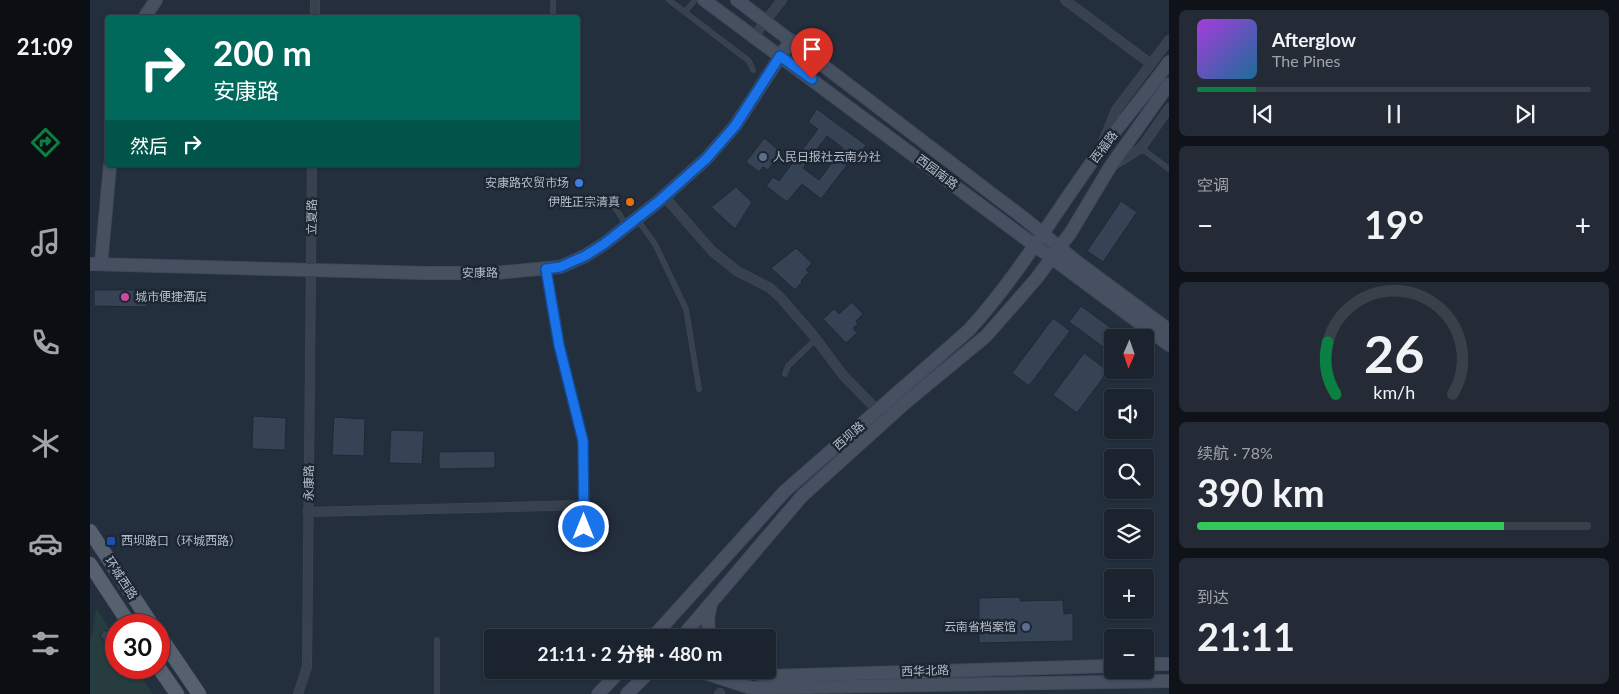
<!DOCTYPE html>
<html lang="zh">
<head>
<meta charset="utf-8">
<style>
  :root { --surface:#1b232e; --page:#242b36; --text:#f1f3f6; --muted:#a0a4aa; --line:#39404a; --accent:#0b8043 }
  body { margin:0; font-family:Lato,"Noto Sans SC",sans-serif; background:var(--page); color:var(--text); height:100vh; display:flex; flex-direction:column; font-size:19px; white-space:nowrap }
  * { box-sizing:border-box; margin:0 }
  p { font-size:16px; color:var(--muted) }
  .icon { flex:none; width:28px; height:28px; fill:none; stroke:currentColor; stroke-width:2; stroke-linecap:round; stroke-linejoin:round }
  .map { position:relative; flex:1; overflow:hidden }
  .drawer { display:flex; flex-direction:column; gap:10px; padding:10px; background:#0f1319; width:450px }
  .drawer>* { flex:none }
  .banner { position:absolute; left:15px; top:15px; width:475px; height:152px; border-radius:5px; box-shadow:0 1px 4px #0004,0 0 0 1px var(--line); background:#00695c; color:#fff; overflow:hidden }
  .needle { width:32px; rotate:182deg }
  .controls { position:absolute; left:1014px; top:329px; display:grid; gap:10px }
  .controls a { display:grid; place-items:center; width:50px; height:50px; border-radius:5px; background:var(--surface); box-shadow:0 1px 4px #0004,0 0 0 1px var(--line); font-size:25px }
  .speed { position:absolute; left:15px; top:614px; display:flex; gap:10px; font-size:25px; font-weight:700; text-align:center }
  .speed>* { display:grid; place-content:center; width:65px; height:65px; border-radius:50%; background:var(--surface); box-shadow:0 1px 4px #0004,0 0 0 1px var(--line); line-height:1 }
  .speed .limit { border:8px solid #d22; background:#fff; color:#111 }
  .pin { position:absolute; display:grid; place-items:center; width:42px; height:42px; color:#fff; margin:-51px -21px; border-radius:50% 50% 50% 0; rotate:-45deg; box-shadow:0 0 5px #0007 }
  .pin .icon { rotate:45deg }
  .me { position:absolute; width:55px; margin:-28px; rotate:0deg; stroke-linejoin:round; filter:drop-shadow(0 0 4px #0008) }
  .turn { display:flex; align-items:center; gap:18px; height:105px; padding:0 25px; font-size:22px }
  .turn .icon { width:65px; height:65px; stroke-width:2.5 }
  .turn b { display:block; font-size:35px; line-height:42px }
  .then { display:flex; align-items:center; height:48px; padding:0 25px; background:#0003; gap:10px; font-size:19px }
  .big { font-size:38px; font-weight:700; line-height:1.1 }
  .drawer .card { flex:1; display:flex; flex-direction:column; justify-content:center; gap:8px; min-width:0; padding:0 18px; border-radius:8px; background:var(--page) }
  .drawer .dial { align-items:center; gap:0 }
  .dial svg { height:130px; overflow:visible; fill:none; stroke:var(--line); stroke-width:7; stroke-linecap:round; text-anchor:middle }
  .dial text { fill:var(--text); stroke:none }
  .song { display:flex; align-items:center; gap:15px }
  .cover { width:60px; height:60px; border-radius:8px; background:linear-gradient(135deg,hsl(280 70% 55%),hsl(200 70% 35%)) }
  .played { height:5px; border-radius:2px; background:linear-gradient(90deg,var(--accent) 15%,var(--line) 15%) }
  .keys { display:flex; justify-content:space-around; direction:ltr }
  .heat { display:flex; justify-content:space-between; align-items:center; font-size:28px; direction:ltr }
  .charge { height:8px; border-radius:4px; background:linear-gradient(90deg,#34c759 78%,var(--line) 0) }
  .trip { position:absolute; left:394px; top:629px; width:292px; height:50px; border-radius:5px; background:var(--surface); box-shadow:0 1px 4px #0004,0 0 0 1px var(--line); font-weight:700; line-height:50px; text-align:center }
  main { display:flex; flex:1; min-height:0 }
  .tab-bar { display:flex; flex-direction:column; width:90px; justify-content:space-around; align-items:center; background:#0b0e12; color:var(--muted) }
  .tab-bar .icon { width:35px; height:35px }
  .tab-bar .on { color:var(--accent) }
  .tab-bar b { font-size:22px; color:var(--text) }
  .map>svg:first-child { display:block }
</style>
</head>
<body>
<main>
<nav class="tab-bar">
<b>21:09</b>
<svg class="icon on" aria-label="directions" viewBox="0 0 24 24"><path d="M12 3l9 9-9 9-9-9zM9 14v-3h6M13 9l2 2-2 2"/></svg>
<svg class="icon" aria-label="music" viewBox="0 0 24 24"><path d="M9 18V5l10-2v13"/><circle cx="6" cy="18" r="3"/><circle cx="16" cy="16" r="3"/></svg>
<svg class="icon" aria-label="phone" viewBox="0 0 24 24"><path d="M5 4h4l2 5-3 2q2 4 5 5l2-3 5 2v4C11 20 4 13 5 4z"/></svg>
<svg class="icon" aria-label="climate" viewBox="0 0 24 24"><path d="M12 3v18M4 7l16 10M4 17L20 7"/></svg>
<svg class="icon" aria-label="car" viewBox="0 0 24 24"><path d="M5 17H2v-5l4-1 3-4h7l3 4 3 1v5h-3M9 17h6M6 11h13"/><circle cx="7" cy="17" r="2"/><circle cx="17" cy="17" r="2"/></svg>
<svg class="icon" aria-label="filters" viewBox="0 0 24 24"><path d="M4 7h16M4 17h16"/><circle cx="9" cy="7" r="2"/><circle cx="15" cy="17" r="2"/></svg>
</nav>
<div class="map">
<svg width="1079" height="694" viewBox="0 0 1079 694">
  <rect width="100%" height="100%" fill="#242f3e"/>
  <path fill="#263c3f" d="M6 608 26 639V668H45L63 694H0V638L2 637Z"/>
  <g fill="#364354" stroke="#1f2835" fill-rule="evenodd">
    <path d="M727 109 776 145 767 158 764 156 731 199 712 184 697 202 676 186 683 177 689 181 728 129 718 122ZM737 136 753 148 729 180 713 168Z"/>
    <path d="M674 138 691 152 678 170 673 167 669 172 656 162Z"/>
    <path d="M646 187 662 202 645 229 621 207Z"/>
    <path d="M1031 201 1047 212 1013 262 997 251Z"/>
    <path d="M706 248 722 263 716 270 719 272 711 281 712 282 705 290 681 268Z"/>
    <path d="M4 290H57V307L4 306Z"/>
    <path d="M762 302 773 314 766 321 768 324 763 328 767 333 756 343 733 319 744 309 749 314Z"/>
    <path d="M991 306 1028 333 1016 349 979 322Z"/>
    <path d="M963 318 980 331 939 386 922 373Z"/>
    <path d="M994 353 1018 371 987 413 963 395Z"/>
    <path d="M163 416 196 418 195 450 162 449Z"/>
    <path d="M244 417 275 419 274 456 242 455Z"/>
    <path d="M301 430 334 431 332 464 299 463Z"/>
    <path d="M405 451V468L349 469V452Z"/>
    <path d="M930 597V601L973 600 974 614 983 613V641L889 643V598Z"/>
    <path d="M15 630 26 640V657L20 651 10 635Z"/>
  </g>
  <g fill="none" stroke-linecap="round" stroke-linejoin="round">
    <defs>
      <g id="lane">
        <path d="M579 0 659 61 663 70"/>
        <path d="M595 12 605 0"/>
        <path d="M463 18V0"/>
        <path d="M1051 148 1079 169"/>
        <path d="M523 204 536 225"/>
        <path d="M547 219 565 244 596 309 609 389"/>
        <path d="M695 374 698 366 726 339"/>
        <path d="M347 640V694"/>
      </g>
      <g id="street">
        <path d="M975 0 1061 64"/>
        <path d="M225 18V0"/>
        <path d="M664 36 692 0"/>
        <path d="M1013 142 1026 110 1079 40"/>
        <path d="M1024 165 1051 148 1079 108"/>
        <path d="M574 196 622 251 647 271 680 288 690 297 723 335 753 375 788 411"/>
        <path d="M456 269 469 345 493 441 494 527"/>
        <path d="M218 512 494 505"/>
        <path d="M208 694 217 667 222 165"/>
        <path d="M629 694 630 693"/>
      </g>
      <g id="secondary">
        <path d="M614 0 1079 345"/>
        <path d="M647 0 935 219 987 262 1079 330"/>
        <path d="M54 18 66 0"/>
        <path d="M0 264 335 273H405L470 267 495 256 514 244 569 201 616 159 645 126 701 40"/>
        <path d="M11 264 20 165"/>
        <path d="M565 634 580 638"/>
        <path d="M562 638 695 491 879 330C928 276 964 214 1007 155 1030 124 1056 94 1079 62"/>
        <path d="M591 638 712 496 815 403 896 336 946 279 981 232 1020 167 1079 84"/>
        <path d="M619 638 618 618 621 603"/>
        <path d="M1055 664H1079"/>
        <path d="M606 670 661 688 1079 681"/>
        <path d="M647 670 682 676 1022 666"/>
        <path d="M508 694 531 670"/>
        <path d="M537 694 561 670"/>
      </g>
      <g id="primary">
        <path d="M0 531 62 625"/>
        <path d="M0 564 40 625"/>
        <path d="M69 635 109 694"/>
        <path d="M69 668 87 694"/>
      </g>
    </defs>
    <use href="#lane" stroke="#414a57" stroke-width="5.5"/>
    <use href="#street" stroke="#414a57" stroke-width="10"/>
    <use href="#secondary" stroke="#414a57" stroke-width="14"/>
    <use href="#primary" stroke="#414a57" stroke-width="15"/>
    <use href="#lane" stroke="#38414e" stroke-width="4.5"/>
    <use href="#street" stroke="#38414e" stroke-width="9"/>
    <use href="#secondary" stroke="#465061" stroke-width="12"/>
    <use href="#primary" stroke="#56606e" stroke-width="14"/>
  </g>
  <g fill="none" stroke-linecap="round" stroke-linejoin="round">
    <defs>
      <path id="route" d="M494 527 493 441 469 345 456 269 470 267 495 256 514 244 569 201 616 159 645 126 690 56 722 79"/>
    </defs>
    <use href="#route" stroke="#114b97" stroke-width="12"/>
    <use href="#route" stroke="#1a73e8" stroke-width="9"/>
  </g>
  <g fill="#5c6f8a" stroke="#1d2633" stroke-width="2">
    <circle cx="673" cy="157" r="5"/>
    <circle cx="936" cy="627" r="5"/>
  </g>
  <circle fill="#3f7fe0" stroke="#1d2633" stroke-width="2" cx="489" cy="183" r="5"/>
  <circle fill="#e8710a" stroke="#1d2633" stroke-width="2" cx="540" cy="202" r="5"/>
  <circle fill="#d1479c" stroke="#1d2633" stroke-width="2" cx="35" cy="297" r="5"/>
  <rect fill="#1a4fb4" stroke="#1d2633" stroke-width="2" x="16" y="536" width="10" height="10" rx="2.5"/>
  <g text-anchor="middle" stroke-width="5" stroke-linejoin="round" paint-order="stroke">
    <g font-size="12" fill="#b4bcc9" stroke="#1d2633">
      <text transform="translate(1014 147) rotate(-53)" y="4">西福路</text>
      <text transform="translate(847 172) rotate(37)" y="4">西园南路</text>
      <text transform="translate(222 217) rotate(-89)" y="4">立夏路</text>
      <text transform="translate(390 273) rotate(-1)" y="4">安康路</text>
      <text transform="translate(759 436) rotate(-41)" y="4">西坝路</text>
      <text transform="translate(219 483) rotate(-89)" y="4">永康路</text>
      <text transform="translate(31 578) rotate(57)" y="4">环城西路</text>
      <text transform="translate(835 671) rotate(-2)" y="4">西华北路</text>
    </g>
    <g font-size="12" fill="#b4bcc9" stroke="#1d2633" text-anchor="start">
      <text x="683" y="161">人民日报社云南分社</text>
      <text x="479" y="187" text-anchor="end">安康路农贸市场</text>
      <text x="530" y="206" text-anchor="end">伊胜正宗清真</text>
      <text x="45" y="301">城市便捷酒店</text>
      <text x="31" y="545">西坝路口（环城西路）</text>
      <text x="926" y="631" text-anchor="end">云南省档案馆</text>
    </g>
  </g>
</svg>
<div class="controls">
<a><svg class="needle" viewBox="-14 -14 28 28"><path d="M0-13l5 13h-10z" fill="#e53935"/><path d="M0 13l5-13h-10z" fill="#a0a4aa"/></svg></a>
<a><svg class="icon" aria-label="sound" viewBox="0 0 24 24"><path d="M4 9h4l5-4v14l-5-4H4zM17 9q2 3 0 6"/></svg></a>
<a><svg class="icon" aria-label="search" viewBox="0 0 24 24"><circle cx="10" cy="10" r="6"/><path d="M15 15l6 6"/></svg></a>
<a><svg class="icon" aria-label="layers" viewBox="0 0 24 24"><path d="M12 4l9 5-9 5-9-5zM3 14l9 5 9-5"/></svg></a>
<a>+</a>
<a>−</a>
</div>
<div class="speed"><div class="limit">30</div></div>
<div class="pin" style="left:722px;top:79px;background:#d93025"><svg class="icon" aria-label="arrive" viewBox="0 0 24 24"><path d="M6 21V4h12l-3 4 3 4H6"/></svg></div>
<svg class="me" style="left:494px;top:527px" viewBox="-20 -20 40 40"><circle r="17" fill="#1a73e8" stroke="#fff" stroke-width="3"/><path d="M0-11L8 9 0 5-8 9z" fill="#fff"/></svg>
<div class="trip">21:11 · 2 分钟 · 480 m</div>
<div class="banner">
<div class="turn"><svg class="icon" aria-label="right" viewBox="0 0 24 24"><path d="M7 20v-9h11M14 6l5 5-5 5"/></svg><div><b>200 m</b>安康路</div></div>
<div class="then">然后<svg class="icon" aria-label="right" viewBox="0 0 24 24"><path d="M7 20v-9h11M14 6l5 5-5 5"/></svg></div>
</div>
</div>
<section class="drawer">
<div class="card">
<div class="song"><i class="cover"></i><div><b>Afterglow</b><p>The Pines</p></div></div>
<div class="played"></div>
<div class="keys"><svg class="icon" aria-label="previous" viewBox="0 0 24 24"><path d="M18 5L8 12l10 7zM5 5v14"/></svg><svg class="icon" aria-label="pause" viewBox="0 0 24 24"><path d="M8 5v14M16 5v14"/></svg><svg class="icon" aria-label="next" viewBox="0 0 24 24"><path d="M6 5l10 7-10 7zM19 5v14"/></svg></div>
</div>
<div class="card"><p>空调</p>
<div class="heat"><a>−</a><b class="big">19°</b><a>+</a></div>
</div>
<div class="card dial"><svg viewBox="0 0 100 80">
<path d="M14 69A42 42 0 1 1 86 69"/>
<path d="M14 69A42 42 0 0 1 9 37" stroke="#0b8043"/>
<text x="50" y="56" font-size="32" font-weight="700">26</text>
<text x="50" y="72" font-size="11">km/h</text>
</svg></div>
<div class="card"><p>续航 · 78%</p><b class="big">390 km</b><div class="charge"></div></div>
<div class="card"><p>到达</p><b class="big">21:11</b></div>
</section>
</main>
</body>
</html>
